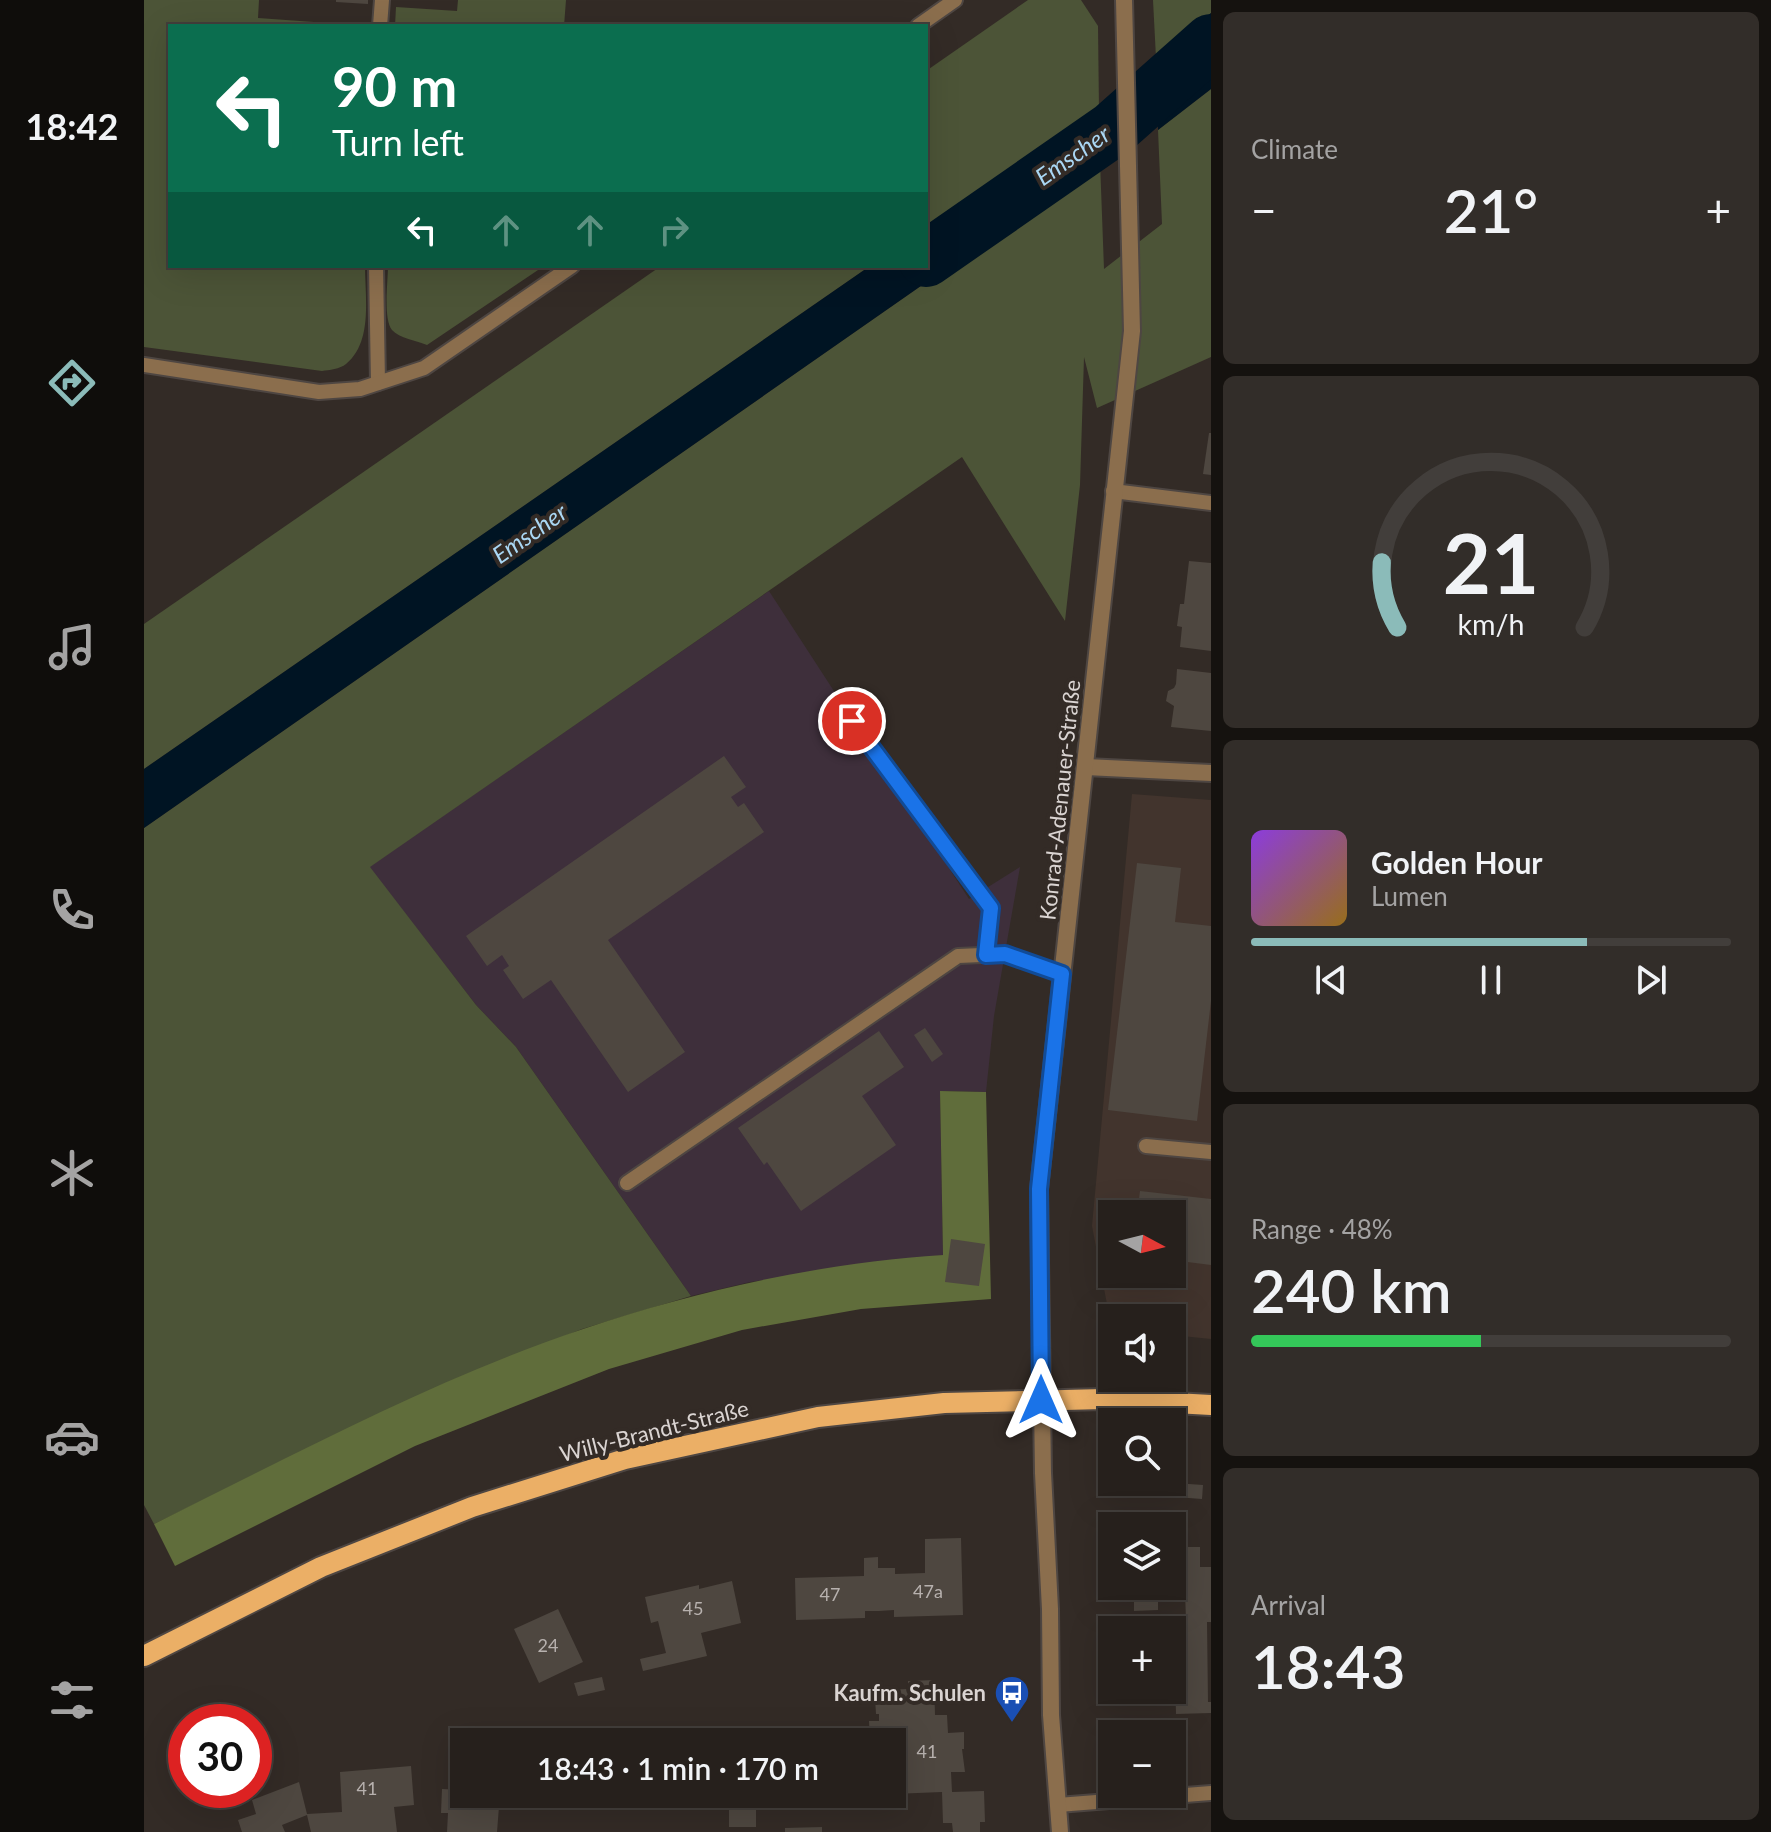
<!DOCTYPE html>
<html lang="en">
<head>
<meta charset="utf-8">
<style>
  :root { --surface:#26201c; --page:#322d29; --text:#f1f3f6; --muted:#a4a3a3; --line:#423e3b; --accent:#8bbbb9 }
  body { margin:0; font-family:Lato,sans-serif; background:var(--page); color:var(--text); height:100vh; display:flex; flex-direction:column; font-size:30px; white-space:nowrap }
  * { box-sizing:border-box; margin:0 }
  p { font-size:26px; color:var(--muted) }
  .icon { flex:none; width:44px; height:44px; fill:none; stroke:currentColor; stroke-width:2; stroke-linecap:round; stroke-linejoin:round }
  .map { position:relative; flex:1; overflow:hidden }
  .side { display:flex; flex-direction:column; gap:12px; padding:12px; background:#15120f; width:560px }
  .side>* { flex:none }
  .top-card { position:absolute; left:24px; top:24px; width:760px; height:244px; border-radius:0px; box-shadow:0 8px 32px #0002,0 0 0 2px var(--line); background:#0b6e4f; color:#fff; overflow:hidden }
  .needle { width:52px; rotate:97deg }
  .fabs { position:absolute; left:954px; top:1200px; display:grid; gap:16px }
  .fabs a { display:grid; place-items:center; width:88px; height:88px; border-radius:0px; background:var(--surface); box-shadow:0 8px 32px #0002,0 0 0 2px var(--line); font-size:40px }
  .speed { position:absolute; left:24px; top:1704px; display:flex; gap:16px; font-size:40px; font-weight:700; text-align:center }
  .speed>* { display:grid; place-content:center; width:104px; height:104px; border-radius:50%; background:var(--surface); box-shadow:0 8px 32px #0002,0 0 0 2px var(--line); line-height:1 }
  .speed .limit { border:12px solid #d22; background:#fff; color:#111 }
  .pin { position:absolute; display:grid; place-items:center; width:68px; height:68px; color:#fff; margin:-34px; border:4px solid #fff; border-radius:50%; box-shadow:0 2px 8px #0007 }
  .me { position:absolute; width:88px; margin:-44px; rotate:0deg; stroke-linejoin:round; filter:drop-shadow(0 0 6px #0008) }
  .turn { display:flex; align-items:center; gap:28px; height:168px; padding:0 32px; font-size:36px }
  .turn .icon { width:104px; height:104px; stroke-width:2.5 }
  .turn b { display:block; font-size:56px; line-height:68px }
  .lanes { display:flex; align-items:center; height:76px; padding:0 32px; background:#0003; justify-content:center; gap:40px; direction:ltr }
  .lanes .off { opacity:.35 }
  .big { font-size:60px; font-weight:600; line-height:1.1 }
  .side .tile { flex:1; display:flex; flex-direction:column; justify-content:center; gap:12px; min-width:0; padding:0 28px; border-radius:12px; background:var(--page) }
  .side .dial { align-items:center; gap:0 }
  .dial svg { height:208px; overflow:visible; fill:none; stroke:var(--line); stroke-width:7; stroke-linecap:round; text-anchor:middle }
  .dial text { fill:var(--text); stroke:none }
  .song { display:flex; align-items:center; gap:24px }
  .cover { width:96px; height:96px; border-radius:12px; background:linear-gradient(135deg,hsl(270 70% 55%),hsl(40 70% 35%)) }
  .played { height:8px; border-radius:4px; background:linear-gradient(90deg,var(--accent) 70%,var(--line) 70%) }
  .keys { display:flex; justify-content:space-around; direction:ltr }
  .heat { display:flex; justify-content:space-between; align-items:center; font-size:44px; direction:ltr }
  .charge { height:12px; border-radius:6px; background:linear-gradient(90deg,#34c759 48%,var(--line) 0) }
  .trip { position:absolute; left:306px; top:1728px; width:456px; height:80px; border-radius:0px; background:var(--surface); box-shadow:0 8px 32px #0002,0 0 0 2px var(--line); font-weight:600; line-height:80px; text-align:center }
  main { display:flex; flex:1; min-height:0 }
  .tabs { display:flex; flex-direction:column; width:144px; justify-content:space-around; align-items:center; background:#0f0d0b; color:var(--muted) }
  .tabs .icon { width:56px; height:56px }
  .tabs .on { color:var(--accent) }
  .tabs b { font-size:36px; color:var(--text) }
  .map>svg:first-child { display:block }
</style>
</head>
<body>
<main>
<nav class="tabs">
<b>18:42</b>
<svg class="icon on" aria-label="directions" viewBox="0 0 24 24"><path d="M12 3l9 9-9 9-9-9zM9 14v-3h6M13 9l2 2-2 2"/></svg>
<svg class="icon" aria-label="music" viewBox="0 0 24 24"><path d="M9 18V5l10-2v13"/><circle cx="6" cy="18" r="3"/><circle cx="16" cy="16" r="3"/></svg>
<svg class="icon" aria-label="phone" viewBox="0 0 24 24"><path d="M5 4h4l2 5-3 2q2 4 5 5l2-3 5 2v4C11 20 4 13 5 4z"/></svg>
<svg class="icon" aria-label="climate" viewBox="0 0 24 24"><path d="M12 3v18M4 7l16 10M4 17L20 7"/></svg>
<svg class="icon" aria-label="car" viewBox="0 0 24 24"><path d="M5 17H2v-5l4-1 3-4h7l3 4 3 1v5h-3M9 17h6M6 11h13"/><circle cx="7" cy="17" r="2"/><circle cx="17" cy="17" r="2"/></svg>
<svg class="icon" aria-label="filters" viewBox="0 0 24 24"><path d="M4 7h16M4 17h16"/><circle cx="9" cy="7" r="2"/><circle cx="15" cy="17" r="2"/></svg>
</nav>
<div class="map">
<svg width="1067" height="1832" viewBox="0 0 1067 1832">
  <rect width="100%" height="100%" fill="#332b26"/>
  <path fill="#42342d" fill-rule="evenodd" d="M988 794 1067 800V1339L1028 1335V1318H968L967 1325 948 1226ZM968 1214H1028V1274H968Z"/>
  <path fill="#3e2f3b" d="M625 591 825 899 876 867 850 1016 842 1092 796 1091 799 1255 606 1282 547 1296 372 1047 332 1005 225 867Z"/>
  <g fill="#4c5437">
    <path d="M0 0H115L114 18 198 24 200 26H26V266H221C221 297 229 342 202 364 196 369 185 370 178 371L0 347Z"/>
    <path d="M314 0H422L420 26H251L252 7 313 11Z"/>
    <path d="M884 0H937L954 26 955 111 782 227V71Z"/>
    <path d="M1009 0H1067V13L1012 58Z"/>
    <path d="M1067 89V357L953 408 940 357 936 485 921 621 818 457 226 867 332 1005 372 1047 547 1296 438 1329 275 1396 10 1524 0 1505V828L956 161 960 269 1018 224 1014 130Z"/>
    <path d="M244 266H400L283 345C273 341 255 338 248 330 239 319 244 281 244 266Z"/>
    <path d="M517 266H726L0 769V624Z"/>
  </g>
  <path fill="#606d3b" d="M796 1091 842 1092 847 1299 717 1309 598 1330 465 1369 271 1446 31 1566 10 1524C150 1455 290 1379 439 1329 555 1290 677 1263 799 1255Z"/>
  <g fill="#001423">
    <path d="M1067 13V89L1014 130 1012 58Z"/>
    <path d="M955 111 956 161 0 828V769L726 266H782V227Z"/>
  </g>
  <g fill="none" stroke-linecap="round" stroke-linejoin="round">
    <path stroke="#001423" stroke-width="56" d="M782 259 969 129 1067 42"/>
  </g>
  <g fill="#4e4740">
    <path d="M192 0H224V4L192 2Z"/>
    <path d="M1065 433H1067V475L1059 474Z"/>
    <path d="M1045 561 1067 563V651L1036 647 1038 627 1033 626 1036 604H1040Z"/>
    <path d="M1033 669 1067 673V731L1027 727 1030 706 1022 701 1024 691 1030 688 1032 684Z"/>
    <path d="M580 756 602 787 587 797 594 807 600 803 620 832 464 940 541 1052 484 1092 407 980 379 999 359 970 365 966 358 955 343 966 322 936Z"/>
    <path d="M993 863 1037 868 1031 922 1067 926V1001L1053 1121 964 1110Z"/>
    <path d="M781 1028 799 1054 788 1062 770 1035Z"/>
    <path d="M735 1031 760 1067 718 1096 752 1145 657 1211 623 1162 620 1165 594 1128Z"/>
    <path d="M996 1191 1067 1199V1265L1028 1260V1214H993Z"/>
    <path d="M807 1239 841 1244 835 1286 801 1282Z"/>
    <path d="M1031 1483 1059 1485 1058 1499 1031 1497Z"/>
    <path d="M817 1538 819 1615 750 1617V1610L735 1611H721V1618L652 1620 651 1578 720 1576V1558L734 1557V1568H751V1574L781 1573V1539Z"/>
    <path d="M1028 1547H1056V1567H1067V1622H1063L1064 1702H1067V1713L1032 1714 1031 1676H1028V1630H991V1622L1042 1620 1041 1592 990 1594V1586H1028Z"/>
    <path d="M588 1581 597 1623 557 1633 563 1656 499 1671 496 1659 522 1653 514 1621 507 1623 501 1597 555 1585V1589Z"/>
    <path d="M990 1597H1014V1610L990 1611Z"/>
    <path d="M414 1609 439 1662 395 1683 370 1629Z"/>
    <path d="M458 1677 461 1690 434 1696 430 1683Z"/>
    <path d="M790 1680 791 1715H803L804 1733 820 1732V1749H818L821 1772H807L808 1792 840 1791 841 1822H836V1832H809L808 1823H799L798 1792 749 1794 748 1742H726L725 1721H735V1714H732L731 1698 735 1697 734 1690 764 1689V1681Z"/>
    <path d="M267 1766 270 1805 250 1807 253 1832H167L163 1815 138 1825 141 1832H98L94 1820 112 1814 108 1800 155 1782 163 1814 198 1812 196 1772Z"/>
    <path d="M298 1789 320 1790V1794H356L353 1832H303L304 1813H297Z"/>
    <rect x="585" y="1794" width="27" height="33"/>
    <path d="M678 1827V1832H641V1828Z"/>
  </g>
  <g fill="none" stroke-linecap="round" stroke-linejoin="round">
    <defs>
      <g id="service">
        <path d="M236 26 238 0"/>
        <path d="M774 26 811 0"/>
        <path d="M232 266 234 383"/>
        <path d="M0 365 175 392 216 389 280 368 428 266"/>
        <path d="M969 491 1067 503"/>
        <path d="M708 721 847 908 842 955"/>
        <path d="M1002 1146 1067 1152"/>
        <path d="M483 1183 814 956 861 954 918 974"/>
        <path d="M914 1805 1067 1793"/>
      </g>
      <g id="minor">
        <path d="M942 767 1067 773"/>
        <path d="M916 1832 907 1715 906 1609 899 1473 895 1189 988 331 980 0"/>
      </g>
      <path id="primary" d="M0 1656 177 1567 328 1507 481 1459 674 1417 800 1403 959 1399 1067 1405"/>
    </defs>
    <use href="#service" stroke="#4e4642" stroke-width="18"/>
    <use href="#minor" stroke="#4e4642" stroke-width="20"/>
    <use href="#primary" stroke="#4e4642" stroke-width="24"/>
    <use href="#service" stroke="#8b6e4d" stroke-width="14"/>
    <use href="#minor" stroke="#8b6e4d" stroke-width="16"/>
    <use href="#primary" stroke="#ebaf66" stroke-width="20"/>
  </g>
  <g fill="none" stroke-linecap="round" stroke-linejoin="round">
    <defs>
      <path id="route" d="M708 721 847 908 842 955 861 954 918 974 895 1189 897 1400"/>
    </defs>
    <use href="#route" stroke="#114b97" stroke-width="20"/>
    <use href="#route" stroke="#1a73e8" stroke-width="14"/>
  </g>
  <defs>
    <symbol id="bus-pin" viewBox="-11 -11 22 30"><path d="M0 17L-7.5 6A9.5 9.5 0 1 1 7.5 6Z" fill="#1a4fb4" stroke="#332b26"/><path d="M-5-6H5V4H4V6H2V4H-2V6H-4V4H-5ZM-3.5-4V0h7V-4ZM-3.5 1.2v1.5H-2V1.2ZM2 1.2v1.5H3.5V1.2Z" fill="#fff"/></symbol>
  </defs>
  <g fill-rule="evenodd">
    <use href="#bus-pin" x="848" y="1673" width="40" height="54"/>
  </g>
  <g text-anchor="middle" stroke-width="8" stroke-linejoin="round" paint-order="stroke">
    <g font-size="18" fill="#b7b1ae">
      <text x="784" y="1598">47a</text>
      <text x="686" y="1601">47</text>
      <text x="549" y="1615">45</text>
      <text x="404" y="1652">24</text>
      <text x="783" y="1758">41</text>
      <text x="223" y="1795">41</text>
    </g>
    <g font-size="22" fill="#dad4d2" stroke="#332b26">
      <text transform="translate(916 800) rotate(-84)" y="8">Konrad-Adenauer-Straße</text>
      <text transform="translate(510 1431) rotate(-14)" y="8">Willy-Brandt-Straße</text>
    </g>
    <g font-size="22" font-weight="bold" fill="#dad4d2" stroke="#332b26" text-anchor="end">
      <text x="842" y="1701">Kaufm. Schulen</text>
    </g>
    <g font-size="24" font-style="italic" fill="#aad7f4" stroke="#332b26">
      <text transform="translate(929 156) rotate(-35)" y="8">Emscher</text>
      <text transform="translate(386 534) rotate(-35)" y="8">Emscher</text>
    </g>
  </g>
</svg>
<div class="fabs">
<a><svg class="needle" viewBox="-14 -14 28 28"><path d="M0-13l5 13h-10z" fill="#e53935"/><path d="M0 13l5-13h-10z" fill="#a4a3a3"/></svg></a>
<a><svg class="icon" aria-label="sound" viewBox="0 0 24 24"><path d="M4 9h4l5-4v14l-5-4H4zM17 9q2 3 0 6"/></svg></a>
<a><svg class="icon" aria-label="search" viewBox="0 0 24 24"><circle cx="10" cy="10" r="6"/><path d="M15 15l6 6"/></svg></a>
<a><svg class="icon" aria-label="layers" viewBox="0 0 24 24"><path d="M12 4l9 5-9 5-9-5zM3 14l9 5 9-5"/></svg></a>
<a>+</a>
<a>−</a>
</div>
<div class="speed"><div class="limit">30</div></div>
<div class="pin" style="left:708px;top:721px;background:#d93025"><svg class="icon" aria-label="arrive" viewBox="0 0 24 24"><path d="M6 21V4h12l-3 4 3 4H6"/></svg></div>
<svg class="me" style="left:897px;top:1400px" viewBox="-20 -20 40 40"><path d="M0-17L14 15 0 8-14 15z" fill="#1a73e8" stroke="#fff" stroke-width="4"/></svg>
<div class="trip">18:43 · 1 min · 170 m</div>
<div class="top-card">
<div class="turn"><svg class="icon" aria-label="left" viewBox="0 0 24 24"><path d="M17 20v-9H6M10 6l-5 5 5 5"/></svg><div><b>90 m</b>Turn left</div></div>
<div class="lanes"><svg class="icon" aria-label="left" viewBox="0 0 24 24"><path d="M17 20v-9H6M10 6l-5 5 5 5"/></svg><svg class="icon off" aria-label="ahead" viewBox="0 0 24 24"><path d="M12 20V5M6 11l6-6 6 6"/></svg><svg class="icon off" aria-label="ahead" viewBox="0 0 24 24"><path d="M12 20V5M6 11l6-6 6 6"/></svg><svg class="icon off" aria-label="right" viewBox="0 0 24 24"><path d="M7 20v-9h11M14 6l5 5-5 5"/></svg></div>
</div>
</div>
<section class="side">
<div class="tile"><p>Climate</p>
<div class="heat"><a>−</a><b class="big">21°</b><a>+</a></div>
</div>
<div class="tile dial"><svg viewBox="0 0 100 80">
<path d="M14 69A42 42 0 1 1 86 69"/>
<path d="M14 69A42 42 0 0 1 8 44" stroke="#8bbbb9"/>
<text x="50" y="56" font-size="32" font-weight="700">21</text>
<text x="50" y="72" font-size="11">km/h</text>
</svg></div>
<div class="tile">
<div class="song"><i class="cover"></i><div><b>Golden Hour</b><p>Lumen</p></div></div>
<div class="played"></div>
<div class="keys"><svg class="icon" aria-label="previous" viewBox="0 0 24 24"><path d="M18 5L8 12l10 7zM5 5v14"/></svg><svg class="icon" aria-label="pause" viewBox="0 0 24 24"><path d="M8 5v14M16 5v14"/></svg><svg class="icon" aria-label="next" viewBox="0 0 24 24"><path d="M6 5l10 7-10 7zM19 5v14"/></svg></div>
</div>
<div class="tile"><p>Range · 48%</p><b class="big">240 km</b><div class="charge"></div></div>
<div class="tile"><p>Arrival</p><b class="big">18:43</b></div>
</section>
</main>
</body>
</html>
